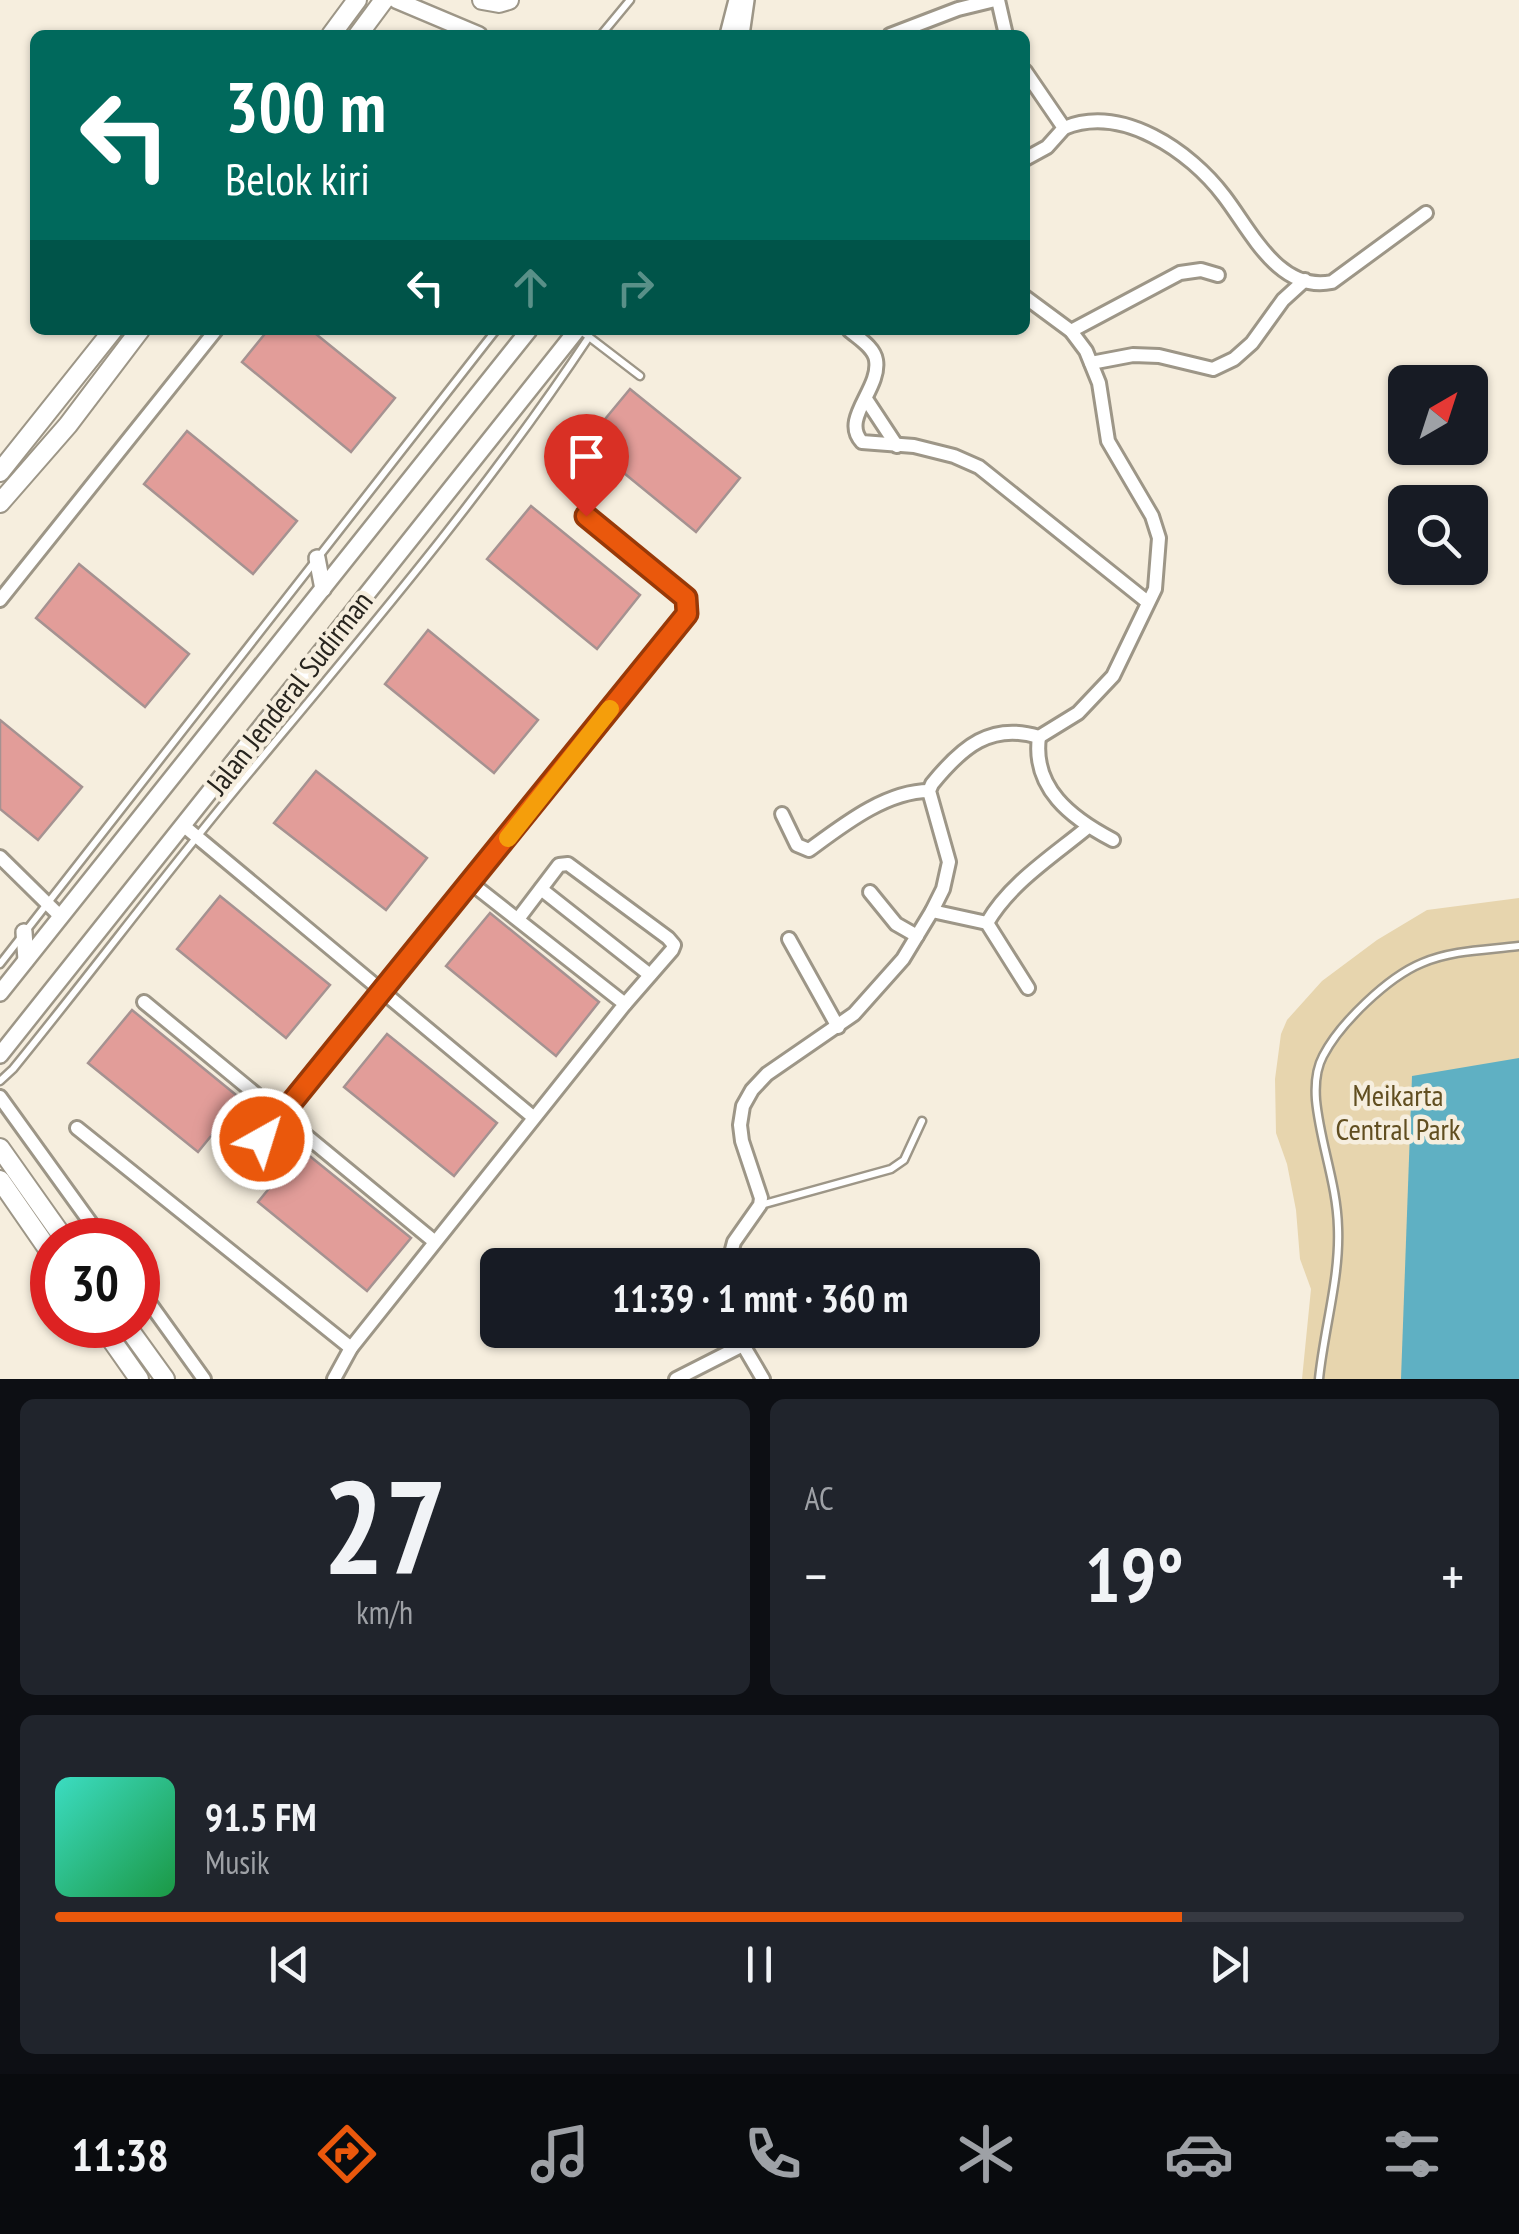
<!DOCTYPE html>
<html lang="id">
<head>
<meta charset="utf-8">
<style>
  :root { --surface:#171b24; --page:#20242c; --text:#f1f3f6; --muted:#9ea1a6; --line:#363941; --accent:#ea580c }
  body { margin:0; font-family:"PT Sans Narrow",sans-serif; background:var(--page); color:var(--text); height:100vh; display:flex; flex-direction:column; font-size:38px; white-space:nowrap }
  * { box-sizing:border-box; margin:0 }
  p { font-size:32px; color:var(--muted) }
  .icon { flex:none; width:55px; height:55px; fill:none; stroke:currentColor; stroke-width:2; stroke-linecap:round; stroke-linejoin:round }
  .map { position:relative; height:1379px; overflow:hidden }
  .details { display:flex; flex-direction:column; gap:20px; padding:20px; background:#0d0f14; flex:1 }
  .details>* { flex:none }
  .top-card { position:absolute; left:30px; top:30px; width:1000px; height:305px; border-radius:15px; box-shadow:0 2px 8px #0004; background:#00695c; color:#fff; overflow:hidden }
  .needle { width:65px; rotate:39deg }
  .fabs { position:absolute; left:1388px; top:365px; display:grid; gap:20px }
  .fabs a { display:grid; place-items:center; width:100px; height:100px; border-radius:15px; background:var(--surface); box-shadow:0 2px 8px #0004; font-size:50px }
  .speed { position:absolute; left:30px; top:1218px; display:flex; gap:20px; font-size:50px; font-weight:700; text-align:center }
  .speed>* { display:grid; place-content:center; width:130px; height:130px; border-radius:50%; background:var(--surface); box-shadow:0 2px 8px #0004; line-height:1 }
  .speed .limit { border:15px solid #d22; background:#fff; color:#111 }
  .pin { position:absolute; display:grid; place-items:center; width:85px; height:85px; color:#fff; margin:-102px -42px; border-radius:50% 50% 50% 0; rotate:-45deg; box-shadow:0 0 10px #0007 }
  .pin .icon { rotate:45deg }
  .me { position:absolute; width:110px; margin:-55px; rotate:39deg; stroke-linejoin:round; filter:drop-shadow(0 0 8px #0008) }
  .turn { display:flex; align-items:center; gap:35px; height:210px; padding:0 30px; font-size:45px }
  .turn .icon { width:130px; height:130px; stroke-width:2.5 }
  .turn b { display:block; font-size:70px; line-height:85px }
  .lanes { display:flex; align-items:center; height:95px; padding:0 30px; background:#0003; justify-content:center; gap:50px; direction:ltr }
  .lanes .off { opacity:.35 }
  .big { font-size:75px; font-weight:700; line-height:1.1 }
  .details .card { flex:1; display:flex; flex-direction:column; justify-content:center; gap:15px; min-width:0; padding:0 35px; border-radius:15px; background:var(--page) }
  .details .dial { align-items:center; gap:0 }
  .dial b { font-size:130px; line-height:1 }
  .song { display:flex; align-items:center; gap:30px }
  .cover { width:120px; height:120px; border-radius:15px; background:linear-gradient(135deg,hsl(170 70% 55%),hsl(140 70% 35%)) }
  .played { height:10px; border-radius:5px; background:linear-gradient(90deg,var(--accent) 80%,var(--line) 80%) }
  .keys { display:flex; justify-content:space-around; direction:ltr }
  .heat { display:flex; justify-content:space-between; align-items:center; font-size:55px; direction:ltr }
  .details .tiles { flex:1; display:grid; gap:20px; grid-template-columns:1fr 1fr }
  .card:last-child { grid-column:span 2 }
  .trip { position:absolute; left:480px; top:1248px; width:560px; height:100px; border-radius:15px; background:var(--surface); box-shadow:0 2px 8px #0004; font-weight:700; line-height:100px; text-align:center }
  .tab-bar { display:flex; height:160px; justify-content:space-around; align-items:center; background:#090b0e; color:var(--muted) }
  .tab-bar .icon { width:70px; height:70px }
  .tab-bar .selected { color:var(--accent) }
  .tab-bar b { font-size:45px; color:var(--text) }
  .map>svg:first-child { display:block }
</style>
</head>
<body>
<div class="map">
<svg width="1519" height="1379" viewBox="0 0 1519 1379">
  <rect width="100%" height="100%" fill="#f6eede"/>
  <path fill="#e7d5ae" d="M1519 898V1379H1302L1311 1289 1300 1259 1296 1210 1287 1164 1276 1133 1275 1079 1281 1034 1287 1020 1322 981 1377 940 1427 910Z"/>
  <path fill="#5fb0c3" d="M1519 1058V1379H1401L1412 1076Z"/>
  <g fill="#e29d99" stroke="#a59291" stroke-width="2.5">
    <path d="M268 330H311L395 398 351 452 242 362Z"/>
    <path d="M630 389 740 478 696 532 586 442Z"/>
    <path d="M187 431 297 521 253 574 144 484Z"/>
    <path d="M531 506 640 595 597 649 487 559Z"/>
    <path d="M79 564 189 654 145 707 36 618Z"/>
    <path d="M428 630 538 720 494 773 385 684Z"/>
    <path d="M0 720 82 787 38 840 0 809Z"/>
    <path d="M316 771 427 858 386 910 274 823Z"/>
    <path d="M220 896 330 985 286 1038 177 949Z"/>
    <path d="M490 913 599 1002 556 1056 446 966Z"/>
    <path d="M132 1010 241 1099 198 1152 88 1063Z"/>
    <path d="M387 1034 497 1123 454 1176 344 1087Z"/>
    <path d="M301 1149 411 1238 367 1291 258 1202Z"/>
  </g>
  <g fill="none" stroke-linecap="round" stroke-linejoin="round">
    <defs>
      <g id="service">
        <path d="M601 35 630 0"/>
        <path d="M580 330 640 376"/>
        <path d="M0 964 496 330"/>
        <path d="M0 1081 13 1069C88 977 159 882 235 790 357 643 483 497 589 337"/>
        <path d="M761 1205 891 1169 904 1160 922 1121"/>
        <path d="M1319 1379C1324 1329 1340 1278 1338 1228 1337 1184 1320 1143 1316 1100 1315 1086 1316 1069 1323 1056 1340 1023 1388 977 1422 963 1452 950 1487 950 1519 946"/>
      </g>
      <g id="minor">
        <path d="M998 0 1006 35"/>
        <path d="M890 35 958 9 995 0"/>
        <path d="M1025 71 1064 128 1047 147 1025 159"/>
        <path d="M1064 128C1122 104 1190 151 1224 196 1251 231 1279 293 1332 282L1426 213"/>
        <path d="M849 330C858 338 874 347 876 360 881 389 840 419 862 442L914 446 954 456 979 467 1145 600"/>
        <path d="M1071 331 1180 273 1201 270 1218 275"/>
        <path d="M1091 363 1133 355 1159 356 1213 369 1234 359 1252 343 1283 300 1305 280"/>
        <path d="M866 399 897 446"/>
        <path d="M0 600 216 330"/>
        <path d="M1039 737C1032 788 1071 818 1113 840"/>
        <path d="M782 814 797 845 809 850C843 825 886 791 929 791"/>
        <path d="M184 826 533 1117"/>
        <path d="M0 857 61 917"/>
        <path d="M541 889 650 975"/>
        <path d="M870 892 896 924 917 936"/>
        <path d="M932 911 987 923 1028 988"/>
        <path d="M518 919 559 865 568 864 668 938 674 945 672 950 625 1004"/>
        <path d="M987 923C1010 883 1053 856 1088 827"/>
        <path d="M789 939 838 1027"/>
        <path d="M144 1002 435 1242"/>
        <path d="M0 1097 103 1240"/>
        <path d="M77 1128 351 1348"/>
        <path d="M243 1163 471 883"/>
        <path d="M728 1265 734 1242 760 1205 761 1198 742 1141 740 1125 743 1106 752 1090 767 1074 854 1014 903 959 932 911 943 889 949 862 929 791 932 784C962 747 991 722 1039 737L1078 713 1113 676 1155 589 1159 538 1152 516 1108 441 1099 383 1086 351 1071 331 1025 297"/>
        <path d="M138 1287 204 1379"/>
        <path d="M743 1345 763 1379"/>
        <path d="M334 1379 351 1348 625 1004 471 883 689 607 686 598 586 515"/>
        <path d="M676 1379 743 1345 740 1330"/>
      </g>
      <g id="tertiary">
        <path d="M396 0 479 35"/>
        <path d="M728 35 737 0"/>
        <path d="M741 35 746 0"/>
        <path d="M317 558 323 589"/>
        <path d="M24 932 26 960"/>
        <path d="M0 993 529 330"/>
        <path d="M0 1055 577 330"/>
      </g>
      <g id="secondary">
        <path d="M482 0 499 3 509 0"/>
        <path d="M331 35 357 0"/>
        <path d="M358 35 384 0"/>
        <path d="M0 472 113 330"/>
        <path d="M0 503 68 425 140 330"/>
        <path d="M0 1148 65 1240"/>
        <path d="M0 1180 52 1255"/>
        <path d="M101 1325 139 1379"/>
        <path d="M126 1325 165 1379"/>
      </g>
    </defs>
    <use href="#service" stroke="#9d9687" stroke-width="11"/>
    <use href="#minor" stroke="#9d9687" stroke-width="18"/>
    <use href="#tertiary" stroke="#9d9687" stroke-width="20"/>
    <use href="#secondary" stroke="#9d9687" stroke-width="22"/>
    <use href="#service" stroke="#fff" stroke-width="6"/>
    <use href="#minor" stroke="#fff" stroke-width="12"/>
    <use href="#tertiary" stroke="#fff" stroke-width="15"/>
    <use href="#secondary" stroke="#fff" stroke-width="18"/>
  </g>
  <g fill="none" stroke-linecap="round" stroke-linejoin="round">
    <defs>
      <path id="route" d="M262 1139 687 614 686 598 586 516"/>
    </defs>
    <use href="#route" stroke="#983908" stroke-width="25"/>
    <use href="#route" stroke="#ea580c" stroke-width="18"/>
    <path stroke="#f59e0b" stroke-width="18" d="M508 838 610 709"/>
  </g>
  <g text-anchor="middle" stroke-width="9" stroke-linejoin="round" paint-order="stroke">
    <g font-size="30" fill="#27241e" stroke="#f6eede">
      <text transform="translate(290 693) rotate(-52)" y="10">Jalan Jenderal Sudirman</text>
    </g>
    <g font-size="30" fill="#614e20" stroke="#f6eede">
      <text x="1398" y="1106">Meikarta<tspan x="1398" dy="34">Central Park</tspan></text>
    </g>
  </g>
</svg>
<div class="fabs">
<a><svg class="needle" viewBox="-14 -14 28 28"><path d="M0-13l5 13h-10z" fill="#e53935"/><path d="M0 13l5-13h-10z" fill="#9ea1a6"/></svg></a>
<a><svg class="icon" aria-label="search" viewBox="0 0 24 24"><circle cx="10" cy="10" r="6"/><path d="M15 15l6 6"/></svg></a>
</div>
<div class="speed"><div class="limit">30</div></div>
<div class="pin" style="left:586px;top:516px;background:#d93025"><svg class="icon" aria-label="arrive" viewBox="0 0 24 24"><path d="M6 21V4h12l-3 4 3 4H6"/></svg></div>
<svg class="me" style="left:262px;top:1139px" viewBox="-20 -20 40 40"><circle r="17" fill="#ea580c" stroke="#fff" stroke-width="3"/><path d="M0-11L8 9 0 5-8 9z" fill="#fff"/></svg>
<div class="trip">11:39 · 1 mnt · 360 m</div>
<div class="top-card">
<div class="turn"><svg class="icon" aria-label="left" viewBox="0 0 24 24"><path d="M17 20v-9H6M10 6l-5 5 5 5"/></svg><div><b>300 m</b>Belok kiri</div></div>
<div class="lanes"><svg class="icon" aria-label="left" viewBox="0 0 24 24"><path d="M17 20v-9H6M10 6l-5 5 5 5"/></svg><svg class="icon off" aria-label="ahead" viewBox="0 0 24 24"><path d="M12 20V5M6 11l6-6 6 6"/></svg><svg class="icon off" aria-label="right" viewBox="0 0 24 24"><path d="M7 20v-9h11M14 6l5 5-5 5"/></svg></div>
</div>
</div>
<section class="details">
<div class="tiles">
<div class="card dial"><b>27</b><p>km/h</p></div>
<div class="card"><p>AC</p>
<div class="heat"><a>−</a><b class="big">19°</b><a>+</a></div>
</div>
<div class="card">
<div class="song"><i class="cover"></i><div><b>91.5 FM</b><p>Musik</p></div></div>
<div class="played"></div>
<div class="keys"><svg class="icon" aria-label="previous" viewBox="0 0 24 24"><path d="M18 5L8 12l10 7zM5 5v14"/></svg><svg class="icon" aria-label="pause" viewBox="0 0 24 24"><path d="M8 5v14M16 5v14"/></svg><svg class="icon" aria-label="next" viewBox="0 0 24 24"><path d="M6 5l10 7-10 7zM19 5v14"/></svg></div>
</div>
</div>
</section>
<nav class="tab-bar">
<b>11:38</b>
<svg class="icon selected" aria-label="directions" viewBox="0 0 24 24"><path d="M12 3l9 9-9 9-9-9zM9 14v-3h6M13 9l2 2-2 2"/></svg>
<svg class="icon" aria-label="music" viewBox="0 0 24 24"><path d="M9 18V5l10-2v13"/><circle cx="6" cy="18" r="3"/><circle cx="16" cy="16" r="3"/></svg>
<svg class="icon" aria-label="phone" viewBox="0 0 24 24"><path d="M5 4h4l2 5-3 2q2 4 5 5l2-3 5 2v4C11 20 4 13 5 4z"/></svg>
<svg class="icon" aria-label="climate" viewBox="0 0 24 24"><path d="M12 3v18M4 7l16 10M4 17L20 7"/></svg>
<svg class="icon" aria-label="car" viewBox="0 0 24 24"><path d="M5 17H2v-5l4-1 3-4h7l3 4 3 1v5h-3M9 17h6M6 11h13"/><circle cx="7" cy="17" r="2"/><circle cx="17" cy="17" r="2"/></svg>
<svg class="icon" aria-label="filters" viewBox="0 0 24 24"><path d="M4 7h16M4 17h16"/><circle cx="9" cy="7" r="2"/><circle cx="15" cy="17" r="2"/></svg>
</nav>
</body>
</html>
